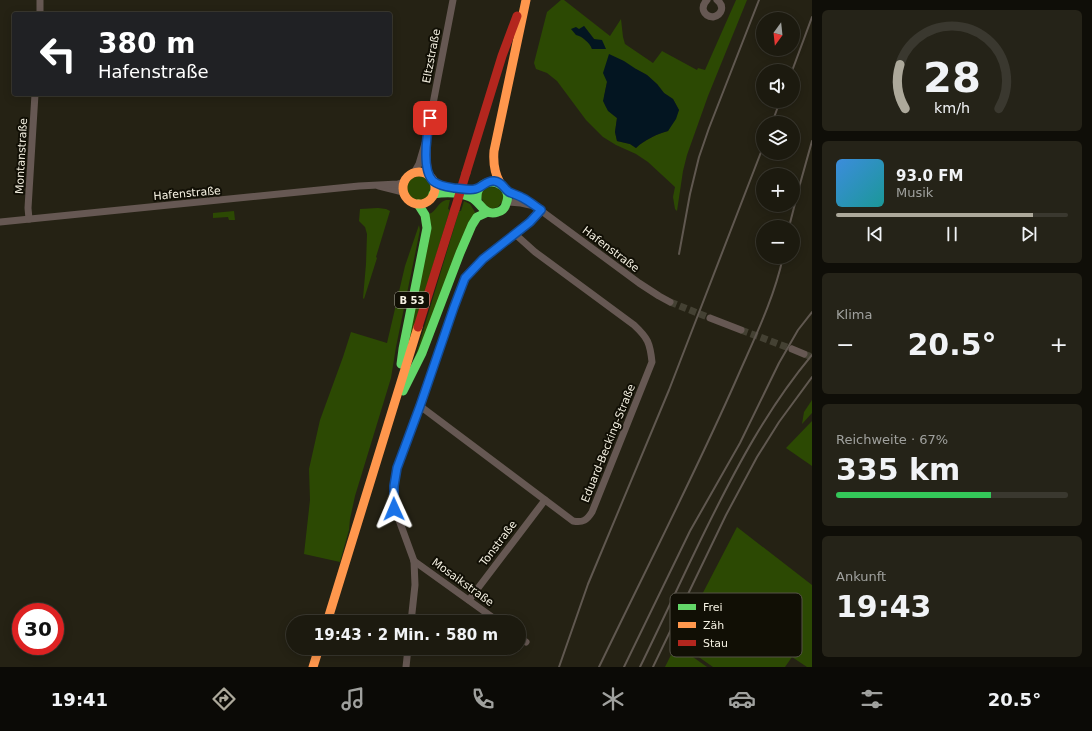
<!DOCTYPE html>
<html lang="de">
<head>
<meta charset="utf-8">
<style>
  :root { --surface:#1c1a0f; --page:#252318; --text:#f1f3f6; --muted:#a0a19e; --line:#3a382f; --accent:#ada99b }
  body { margin:0; font-family:"DejaVu Sans",sans-serif; background:var(--page); color:var(--text); height:100vh; display:flex; flex-direction:column; font-size:15px; white-space:nowrap }
  * { box-sizing:border-box; margin:0 }
  p { font-size:13px; color:var(--muted) }
  .icon { flex:none; width:22px; height:22px; fill:none; stroke:currentColor; stroke-width:2; stroke-linecap:round; stroke-linejoin:round }
  .map { position:relative; flex:1; overflow:hidden }
  .details { display:flex; flex-direction:column; gap:10px; padding:10px; background:#0f0e08; width:280px }
  .details>* { flex:none }
  .guide { position:absolute; left:12px; top:12px; width:380px; height:84px; border-radius:4px; box-shadow:0 2px 10px #0003,0 0 0 1px var(--line); background:#202124; color:#fff; overflow:hidden }
  .needle { width:26px; rotate:195deg }
  .buttons { position:absolute; left:756px; top:12px; display:grid; gap:8px }
  .buttons a { display:grid; place-items:center; width:44px; height:44px; border-radius:50%; background:var(--surface); box-shadow:0 2px 10px #0003,0 0 0 1px var(--line); font-size:20px }
  .speed { position:absolute; left:12px; top:603px; display:flex; gap:8px; font-size:20px; font-weight:700; text-align:center }
  .speed>* { display:grid; place-content:center; width:52px; height:52px; border-radius:50%; background:var(--surface); box-shadow:0 2px 10px #0003,0 0 0 1px var(--line); line-height:1 }
  .speed .limit { border:6px solid #d22; background:#fff; color:#111 }
  .pin { position:absolute; display:grid; place-items:center; width:34px; height:34px; color:#fff; margin:-17px; border-radius:8px; box-shadow:0 2px 6px #0006 }
  .me { position:absolute; width:44px; margin:-22px; rotate:359deg; stroke-linejoin:round; filter:drop-shadow(0 0 3px #0008) }
  .turn { display:flex; align-items:center; gap:14px; height:84px; padding:0 20px; font-size:18px }
  .turn .icon { width:52px; height:52px; stroke-width:2.5 }
  .turn b { display:block; font-size:28px; line-height:34px }
  .big { font-size:30px; font-weight:700; line-height:1.1 }
  .details .tile { flex:1; display:flex; flex-direction:column; justify-content:center; gap:6px; min-width:0; padding:0 14px; border-radius:6px; background:var(--page) }
  .details .dial { align-items:center; gap:0 }
  .dial svg { height:104px; overflow:visible; fill:none; stroke:var(--line); stroke-width:7; stroke-linecap:round; text-anchor:middle }
  .dial text { fill:var(--text); stroke:none }
  .song { display:flex; align-items:center; gap:12px }
  .cover { width:48px; height:48px; border-radius:6px; background:linear-gradient(135deg,hsl(210 70% 55%),hsl(180 70% 35%)) }
  .played { height:4px; border-radius:2px; background:linear-gradient(90deg,var(--accent) 85%,var(--line) 85%) }
  .keys { display:flex; justify-content:space-around; direction:ltr }
  .heat { display:flex; justify-content:space-between; align-items:center; font-size:22px; direction:ltr }
  .charge { height:6px; border-radius:3px; background:linear-gradient(90deg,#34c759 67%,var(--line) 0) }
  .trip { position:absolute; left:286px; top:615px; width:240px; height:40px; border-radius:20px; background:var(--surface); box-shadow:0 2px 10px #0003,0 0 0 1px var(--line); font-weight:700; line-height:40px; text-align:center }
  .menu { display:flex; height:64px; justify-content:space-around; align-items:center; background:#0b0a06; color:var(--muted) }
  .menu .icon { width:28px; height:28px }
  .menu .selected { color:var(--accent) }
  .menu b { font-size:18px; color:var(--text) }
  main { display:flex; flex:1; min-height:0 }
  .map>svg:first-child { display:block }
</style>
</head>
<body>
<main>
<div class="map">
<svg width="812" height="667" viewBox="0 0 812 667">
  <rect width="100%" height="100%" fill="#252214"/>
  <g fill="#2c4903" fill-rule="evenodd">
    <path d="M561 0H564L610 36 621 19 623 37 625 44 653 63 662 51 697 70 698 68 705 70 736 0H747L708 96 687 155 683 171 677 211 675 209 673 197 675 187 648 162 636 154 616 145 603 137 586 120 557 81 547 73 536 69 534 63 547 12ZM584 26 594 39 596 48 592 49 590 44 579 35ZM636 69 647 75 657 84 664 93 673 99 679 110 668 131C657 134 644 140 636 148L630 144 617 141 615 132 617 118C601 105 603 102 607 82Z"/>
    <circle cx="419" cy="188" r="12"/>
    <path d="M486 186 502 189 504 199 498 207 491 209 485 206 480 194Z"/>
    <path d="M446 200H450L448 209 450 210 406 353 429 214C437 211 437 203 446 200Z"/>
    <path d="M464 201 470 204 476 214 412 368 459 211H461Z"/>
    <path d="M378 208 386 209 390 211 376 257 377 258 364 299 363 298 366 264 367 234 365 227 359 221 360 209Z"/>
    <path d="M234 211 235 220H229L228 217 213 218V213Z"/>
    <path d="M419 225 420 230 396 347 391 378 355 496 350 519 349 530 340 562 304 554 310 500 309 469 320 420 343 357 351 332 387 343 405 266Z"/>
    <path d="M812 400V413L802 424 804 412Z"/>
    <path d="M812 421V466L786 448Z"/>
    <path d="M737 527 812 585V667H807L792 657 785 667H713L683 646 679 639Z"/>
    <path d="M676 645 707 667H665Z"/>
  </g>
  <g fill="#031521">
    <path d="M584 26 594 39 602 40 606 49H592C590 43 582 36 576 35L571 29 576 27 579 29Z"/>
    <path d="M609 54 624 61 636 69 647 75 657 84 664 93 673 99 679 110 676 119 668 131C657 134 644 140 636 148L630 144 617 141 615 132 617 118 608 111 603 101 607 82 603 73Z"/>
  </g>
  <g fill="none" stroke-linecap="round" stroke-linejoin="round">
    <g stroke="#444133" stroke-width="7" stroke-dasharray="7 3.5" stroke-linecap="butt">
      <path d="M670 302 710 318"/>
      <path d="M741 330 792 349"/>
      <path d="M804 354 812 357"/>
    </g>
    <g stroke="#665853" stroke-width="7">
      <path d="M707 0C700 7 703 16 713 17 722 15 725 6 717 0"/>
      <path d="M40 14V0"/>
      <path d="M427 146 428 175"/>
      <path d="M414 173 419 164 426 140 453 0"/>
      <path d="M379 186 399 191 404 193"/>
      <path d="M507 191 524 198 639 283 659 296 670 302"/>
      <path d="M508 202 521 203 530 205"/>
      <path d="M29 219 28 208 35 94"/>
      <path d="M0 222 359 186 398 184 404 182"/>
      <path d="M710 318 741 330"/>
      <path d="M792 349 804 354"/>
      <path d="M420 406 573 521C583 523 587 520 592 512L652 362C650 343 648 338 634 325L535 252 515 234"/>
      <path d="M414 561 499 622"/>
      <path d="M469 600 545 500"/>
      <path d="M411 622 415 585 414 561 395 509 394 486 397 468 420 406 455 304 465 278 483 259 530 222 541 210"/>
      <path d="M519 637 526 642"/>
      <path d="M406 667 408 648"/>
    </g>
    <g stroke="#63d668" stroke-width="9">
      <path d="M433 194C445 192 459 192 470 197 481 201 483 217 498 212 502 211 505 208 506 204 515 183 484 174 478 191 477 193 477 197 477 200"/>
      <path d="M401 364 403 349 427 228 425 215 418 204"/>
      <path d="M403 391 422 353 460 253 472 225 477 217 488 212"/>
    </g>
    <g stroke="#ff974d" stroke-width="9">
      <circle cx="419" cy="188" r="16"/>
      <path d="M500 183C494 172 493 163 494 151L526 0"/>
      <path d="M327 622 418 327"/>
      <path d="M313 667 319 648"/>
    </g>
    <g stroke="#b3261e" stroke-width="9">
      <path d="M466 173 502 56 517 16"/>
      <path d="M418 327 455 209"/>
    </g>
    <g stroke="#605850" stroke-width="2">
      <path d="M792 71 812 17"/>
      <path d="M772 123 780 101"/>
      <path d="M789 227 800 184 812 141"/>
      <path d="M679 254 690 194 699 157 709 128 759 0"/>
      <path d="M559 667 588 584 669 390 763 147"/>
      <path d="M599 667C645 571 694 476 737 378 754 339 774 299 783 257"/>
      <path d="M624 667 690 531 740 443 779 363 798 330 812 312"/>
      <path d="M640 667C662 622 683 576 705 531 736 468 767 409 812 355"/>
      <path d="M653 667 726 515 757 457 779 422 812 377"/>
    </g>
    <path stroke="#b3261e" stroke-width="9" d="M455 209 466 173"/>
  </g>
  <g fill="none" stroke-linecap="round" stroke-linejoin="round">
    <defs>
      <path id="route" d="M394 509V486L397 468 420 406 454 307 465 278 483 259 530 222 541 210C535 206 529 201 523 198 518 195 513 194 509 192 503 188 503 182 494 181 486 180 482 188 475 189 469 191 460 188 454 188 447 187 439 186 433 181 421 169 427 134 430 118"/>
    </defs>
    <use href="#route" stroke="#114b97" stroke-width="10"/>
    <use href="#route" stroke="#1a73e8" stroke-width="7"/>
  </g>
  <g text-anchor="middle" stroke-width="4" stroke-linejoin="round" paint-order="stroke">
    <rect fill="#110f05" stroke="#b1aea0" stroke-width="1" x="395" y="292" width="34" height="16" rx="3"/>
    <g font-size="10" font-weight="bold" fill="#f6f2e3">
      <text x="412" y="304">B 53</text>
    </g>
    <g font-size="11" fill="#f6f2e3" stroke="#110f05">
      <text transform="translate(431 56) rotate(-79)" y="4">Eltzstraße</text>
      <text transform="translate(21 156) rotate(-87)" y="4">Montanstraße</text>
      <text transform="translate(187 193) rotate(-5)" y="4">Hafenstraße</text>
      <text transform="translate(611 249) rotate(37)" y="4">Hafenstraße</text>
      <text transform="translate(608 443) rotate(-68)" y="4">Eduard-Becking-Straße</text>
      <text transform="translate(498 543) rotate(-53)" y="4">Tonstraße</text>
      <text transform="translate(463 582) rotate(36)" y="4">Mosaikstraße</text>
    </g>
  </g>
  <rect x="670" y="593" width="132" height="64" rx="6" fill="#110f05" stroke="#565348" stroke-width="1"/>
  <rect x="678" y="604" width="18" height="6" fill="#63d668"/>
  <rect x="678" y="622" width="18" height="6" fill="#ff974d"/>
  <rect x="678" y="640" width="18" height="6" fill="#b3261e"/>
  <g font-size="11" fill="#f6f2e3">
    <text x="703" y="611">Frei</text>
    <text x="703" y="629">Zäh</text>
    <text x="703" y="647">Stau</text>
  </g>
</svg>
<div class="buttons">
<a><svg class="needle" viewBox="-14 -14 28 28"><path d="M0-13l5 13h-10z" fill="#e53935"/><path d="M0 13l5-13h-10z" fill="#a0a19e"/></svg></a>
<a><svg class="icon" aria-label="sound" viewBox="0 0 24 24"><path d="M4 9h4l5-4v14l-5-4H4zM17 9q2 3 0 6"/></svg></a>
<a><svg class="icon" aria-label="layers" viewBox="0 0 24 24"><path d="M12 4l9 5-9 5-9-5zM3 14l9 5 9-5"/></svg></a>
<a>+</a>
<a>−</a>
</div>
<div class="speed"><div class="limit">30</div></div>
<div class="pin" style="left:430px;top:118px;background:#d93025"><svg class="icon" aria-label="arrive" viewBox="0 0 24 24"><path d="M6 21V4h12l-3 4 3 4H6"/></svg></div>
<svg class="me" style="left:394px;top:509px" viewBox="-20 -20 40 40"><path d="M0-17L14 15 0 8-14 15z" fill="#1a73e8" stroke="#fff" stroke-width="4"/></svg>
<div class="trip">19:43 · 2 Min. · 580 m</div>
<div class="guide">
<div class="turn"><svg class="icon" aria-label="left" viewBox="0 0 24 24"><path d="M17 20v-9H6M10 6l-5 5 5 5"/></svg><div><b>380 m</b>Hafenstraße</div></div>
</div>
</div>
<section class="details">
<div class="tile dial"><svg viewBox="0 0 100 80">
<path d="M14 69A42 42 0 1 1 86 69"/>
<path d="M14 69A42 42 0 0 1 10 35" stroke="#ada99b"/>
<text x="50" y="56" font-size="32" font-weight="700">28</text>
<text x="50" y="72" font-size="11">km/h</text>
</svg></div>
<div class="tile">
<div class="song"><i class="cover"></i><div><b>93.0 FM</b><p>Musik</p></div></div>
<div class="played"></div>
<div class="keys"><svg class="icon" aria-label="previous" viewBox="0 0 24 24"><path d="M18 5L8 12l10 7zM5 5v14"/></svg><svg class="icon" aria-label="pause" viewBox="0 0 24 24"><path d="M8 5v14M16 5v14"/></svg><svg class="icon" aria-label="next" viewBox="0 0 24 24"><path d="M6 5l10 7-10 7zM19 5v14"/></svg></div>
</div>
<div class="tile"><p>Klima</p>
<div class="heat"><a>−</a><b class="big">20.5°</b><a>+</a></div>
</div>
<div class="tile"><p>Reichweite · 67%</p><b class="big">335 km</b><div class="charge"></div></div>
<div class="tile"><p>Ankunft</p><b class="big">19:43</b></div>
</section>
</main>
<nav class="menu">
<b>19:41</b>
<svg class="icon selected" aria-label="directions" viewBox="0 0 24 24"><path d="M12 3l9 9-9 9-9-9zM9 14v-3h6M13 9l2 2-2 2"/></svg>
<svg class="icon" aria-label="music" viewBox="0 0 24 24"><path d="M9 18V5l10-2v13"/><circle cx="6" cy="18" r="3"/><circle cx="16" cy="16" r="3"/></svg>
<svg class="icon" aria-label="phone" viewBox="0 0 24 24"><path d="M5 4h4l2 5-3 2q2 4 5 5l2-3 5 2v4C11 20 4 13 5 4z"/></svg>
<svg class="icon" aria-label="climate" viewBox="0 0 24 24"><path d="M12 3v18M4 7l16 10M4 17L20 7"/></svg>
<svg class="icon" aria-label="car" viewBox="0 0 24 24"><path d="M5 17H2v-5l4-1 3-4h7l3 4 3 1v5h-3M9 17h6M6 11h13"/><circle cx="7" cy="17" r="2"/><circle cx="17" cy="17" r="2"/></svg>
<svg class="icon" aria-label="filters" viewBox="0 0 24 24"><path d="M4 7h16M4 17h16"/><circle cx="9" cy="7" r="2"/><circle cx="15" cy="17" r="2"/></svg>
<b>20.5°</b>
</nav>
</body>
</html>
